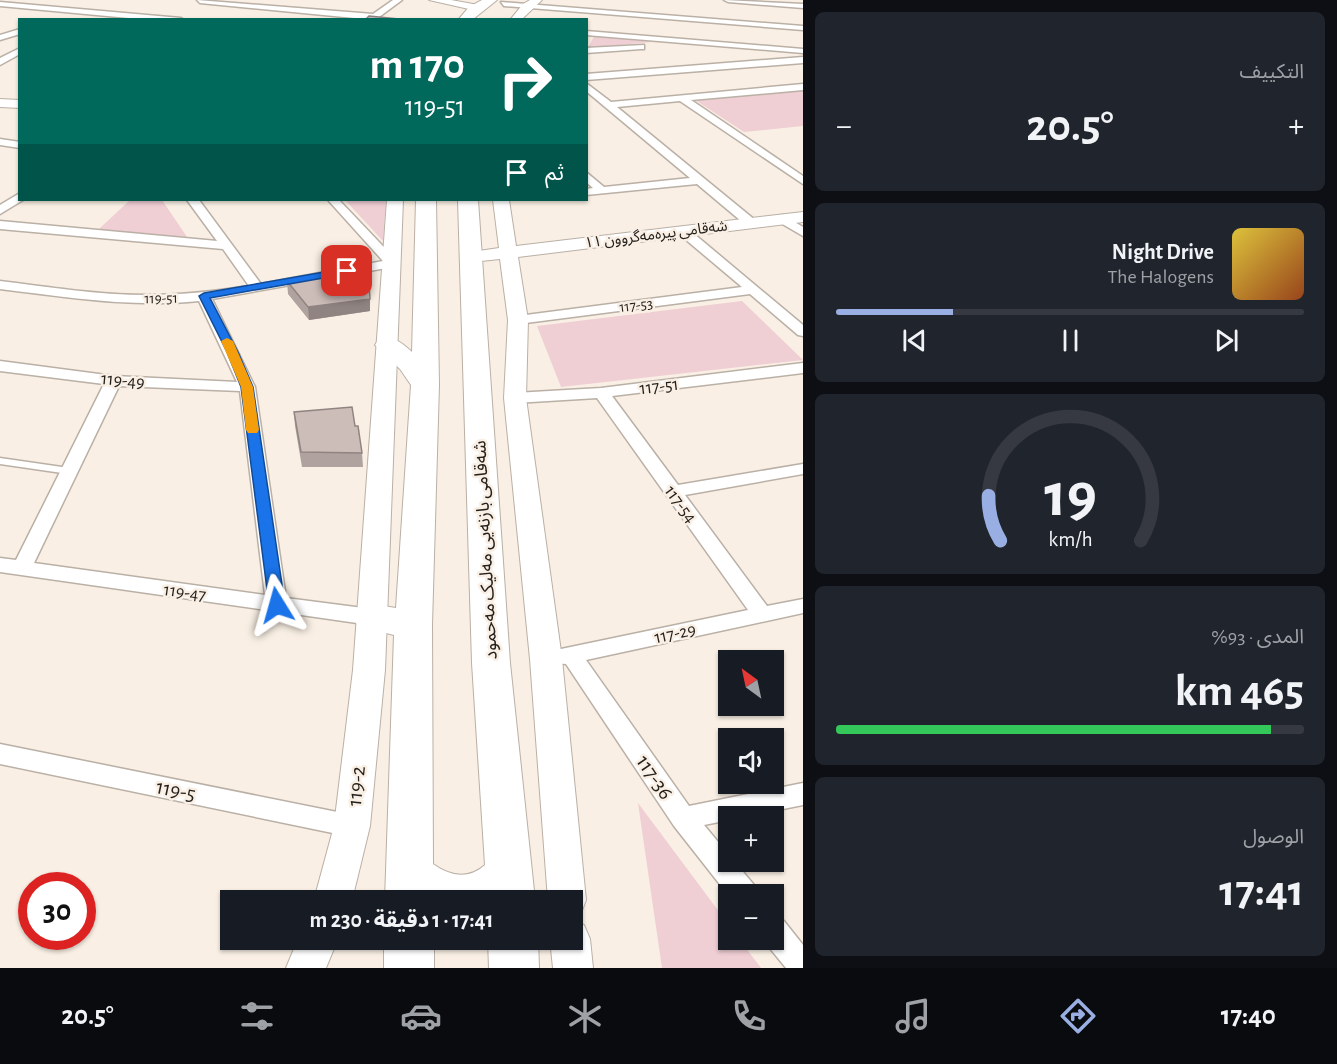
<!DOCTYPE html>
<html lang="ar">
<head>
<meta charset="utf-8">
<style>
  :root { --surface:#171b24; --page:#20242c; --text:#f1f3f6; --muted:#9ea1a6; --line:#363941; --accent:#99afe3 }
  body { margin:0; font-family:"Alegreya Sans","Noto Sans Arabic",sans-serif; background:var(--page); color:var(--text); direction:rtl; height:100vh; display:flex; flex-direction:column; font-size:22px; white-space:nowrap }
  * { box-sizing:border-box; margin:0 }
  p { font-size:20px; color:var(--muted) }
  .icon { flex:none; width:33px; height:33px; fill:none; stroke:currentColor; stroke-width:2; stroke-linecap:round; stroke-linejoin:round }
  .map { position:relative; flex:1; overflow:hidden; direction:ltr }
  .details { display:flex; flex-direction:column; gap:12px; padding:12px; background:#0d0f14; width:534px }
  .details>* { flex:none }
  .guide { position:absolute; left:18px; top:18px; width:570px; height:183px; border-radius:0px; box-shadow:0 2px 4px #0004; direction:rtl; background:#00695c; color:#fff; overflow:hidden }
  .needle { width:39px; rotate:327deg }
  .fabs { position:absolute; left:718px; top:650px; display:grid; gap:12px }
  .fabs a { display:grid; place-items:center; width:66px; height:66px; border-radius:0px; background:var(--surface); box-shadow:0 2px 4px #0004; font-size:30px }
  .speed { position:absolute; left:18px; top:872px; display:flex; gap:12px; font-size:30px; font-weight:700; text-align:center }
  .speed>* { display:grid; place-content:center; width:78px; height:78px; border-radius:50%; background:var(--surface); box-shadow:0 2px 4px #0004; line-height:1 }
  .speed .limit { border:9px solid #d22; background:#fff; color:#111 }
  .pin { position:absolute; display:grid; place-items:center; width:51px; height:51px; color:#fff; margin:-26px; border-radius:12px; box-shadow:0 3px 9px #0006 }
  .me { position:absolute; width:66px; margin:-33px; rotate:352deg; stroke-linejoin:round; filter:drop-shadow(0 0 4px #0008) }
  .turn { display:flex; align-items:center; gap:21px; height:126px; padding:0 24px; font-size:27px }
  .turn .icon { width:78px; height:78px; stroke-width:2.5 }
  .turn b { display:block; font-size:42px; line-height:51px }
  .then { display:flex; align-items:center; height:57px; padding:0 24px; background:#0003; gap:12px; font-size:22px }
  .big { font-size:45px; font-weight:700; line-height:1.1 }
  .details .tile { flex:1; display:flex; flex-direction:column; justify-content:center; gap:9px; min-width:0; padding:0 21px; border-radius:9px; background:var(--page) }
  .details .dial { align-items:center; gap:0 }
  .dial svg { height:156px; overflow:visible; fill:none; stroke:var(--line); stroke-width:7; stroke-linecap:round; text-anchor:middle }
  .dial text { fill:var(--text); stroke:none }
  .song { display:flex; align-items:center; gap:18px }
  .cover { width:72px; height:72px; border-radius:9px; background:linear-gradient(135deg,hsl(50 70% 55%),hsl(20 70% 35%)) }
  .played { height:6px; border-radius:3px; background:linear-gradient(90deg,var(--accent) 25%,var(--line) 25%) }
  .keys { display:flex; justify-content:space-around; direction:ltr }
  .heat { display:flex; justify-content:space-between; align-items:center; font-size:33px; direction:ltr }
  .charge { height:9px; border-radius:4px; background:linear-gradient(90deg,#34c759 93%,var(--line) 0) }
  .trip { position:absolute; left:220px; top:890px; width:363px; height:60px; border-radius:0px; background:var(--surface); box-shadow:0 2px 4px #0004; font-weight:700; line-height:60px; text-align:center; direction:rtl }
  .tabs { display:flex; height:96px; justify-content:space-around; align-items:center; background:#090b0e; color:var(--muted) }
  .tabs .icon { width:42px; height:42px }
  .tabs .on { color:var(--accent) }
  .tabs b { font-size:27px; color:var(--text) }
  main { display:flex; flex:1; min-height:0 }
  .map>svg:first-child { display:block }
</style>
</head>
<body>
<main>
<section class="details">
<div class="tile"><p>التكييف</p>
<div class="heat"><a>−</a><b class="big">20.5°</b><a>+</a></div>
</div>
<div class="tile">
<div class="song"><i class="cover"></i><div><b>Night Drive</b><p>The Halogens</p></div></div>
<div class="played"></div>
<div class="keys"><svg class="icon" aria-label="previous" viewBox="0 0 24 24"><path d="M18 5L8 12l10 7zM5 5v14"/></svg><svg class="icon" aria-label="pause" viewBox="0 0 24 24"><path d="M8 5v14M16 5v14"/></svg><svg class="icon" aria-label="next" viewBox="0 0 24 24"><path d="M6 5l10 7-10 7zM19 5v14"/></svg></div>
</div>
<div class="tile dial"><svg viewBox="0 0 100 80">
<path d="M14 69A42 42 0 1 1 86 69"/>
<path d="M14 69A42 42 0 0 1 8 46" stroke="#99afe3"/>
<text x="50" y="56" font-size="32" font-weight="700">19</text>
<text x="50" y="72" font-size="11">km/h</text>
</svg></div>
<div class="tile"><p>المدى · 93%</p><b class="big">465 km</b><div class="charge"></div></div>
<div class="tile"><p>الوصول</p><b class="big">17:41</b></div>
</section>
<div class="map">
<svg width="803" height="968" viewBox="0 0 803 968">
  <rect width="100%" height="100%" fill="#f9efe4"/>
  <g fill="#efced4">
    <path d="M594 36 652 42 588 48Z"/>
    <path d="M803 90V126L744 132 695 100Z"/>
    <path d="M130 200H162L187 237 98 230Z"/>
    <path d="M345 200H386L383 241Z"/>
    <path d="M742 301 803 360 561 387 537 326Z"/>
    <path d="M638 803 729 925V939H739L761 968H662Z"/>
  </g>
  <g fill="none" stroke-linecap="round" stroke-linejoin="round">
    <defs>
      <path id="lane" d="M0 458 69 468 73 471 69 474 0 464Z"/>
      <g id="street">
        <path d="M197 0 373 14 393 0H402L375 20 200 3Z"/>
        <path d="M724 0 803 4V8L728 2Z"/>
        <path d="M0 2 181 18 184 20H150L0 6Z"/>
        <path d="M501 2 803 26V30L504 6Z"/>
        <path d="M20 29V34L0 40V35Z"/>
        <path d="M586 31 803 49V53L586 35Z"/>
        <path d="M644 45V49H641L586 53V48Z"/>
        <path d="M20 48V54L0 65V58Z"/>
        <path d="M803 57V63L586 80V74Z"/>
        <path d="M586 83 611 102 803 84V90L691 100 803 176V184L680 101 617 107 755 220V226H747L697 184 586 195V189L593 188 586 182V172L604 187 690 178 586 91Z"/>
        <path d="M0 139 20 142V148L0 145Z"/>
        <path d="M20 193V200H23L0 214V205Z"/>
        <path d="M187 200H199L261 284 383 261 328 200H339L399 263 392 267 212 299 255 387 286 598 371 609 378 612 382 617 378 622 371 625 0 572V558L16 560 104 384 0 371V361L114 376 237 382 199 301C132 308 66 297 0 289V281C49 287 98 295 148 295 182 295 216 291 249 286L223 249 0 229V221L217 241ZM119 386 240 391 265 595 34 563Z"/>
        <path d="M783 215 803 227V236L779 222V216Z"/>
        <path d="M683 227 687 228 803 325V336L798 335 750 294 518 324 511 320 518 316 742 287 679 234 677 231Z"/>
        <path d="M803 363V373L612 396 678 485 803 464V474L685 495 767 606 803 599V613L586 660 689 806 803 783V805L748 816H729V820L704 825 729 855V861H734L754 885 758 894H729V896L674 826 566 664 553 663 550 657 553 651 561 649 748 610 597 398 515 403 507 398 515 393 601 388Z"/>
        <path d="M0 744 352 815 361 818 365 826 361 834 352 837 0 764Z"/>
        <path d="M774 917 784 921 803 945V968H786L764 941 774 939Z"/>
      </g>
      <g id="secondary">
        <path d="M429 0H451L473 4 477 5 479 10 474 13 469 9Z"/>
        <path d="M530 0H542L521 20H510L523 4Z"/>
        <path d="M0 99 20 100V108L0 107Z"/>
        <path d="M387 200H403L385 670 370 826 352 900H314L334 826 353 670Z"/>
        <path d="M493 200H509L516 246 803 212V222L518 257 528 320 526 398 562 659 586 900 581 913 573 916V900H548L530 659 504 398 508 320 500 259 471 262 465 261 462 257 465 253 499 248Z"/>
        <path d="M573 921 584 925 590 939 593 968H553L550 939H573Z"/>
        <path d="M298 939H338L326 968H286Z"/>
      </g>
      <g id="highway">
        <path d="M482 0H497L472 20H458L469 7Z"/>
        <path d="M416 200H436L439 385 432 625 433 864C450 876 468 880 485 865L472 663 458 200H478L510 663 535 900H385L394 635 358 626 353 617 358 608 371 604 396 608 411 385 400 369 375 345 379 339C394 336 401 342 412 352Z"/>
        <rect x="384" y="939" width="50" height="29"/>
        <path d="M488 939H538L539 968H489Z"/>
      </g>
    </defs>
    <use href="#lane" stroke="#bab0a6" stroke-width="3"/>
    <use href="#street" stroke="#bab0a6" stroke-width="3"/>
    <use href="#secondary" stroke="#bab0a6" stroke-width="2"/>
    <use href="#highway" stroke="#bab0a6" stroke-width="2"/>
    <use href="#lane" fill="#fff" fill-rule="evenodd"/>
    <use href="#street" fill="#fff" fill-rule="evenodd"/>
    <use href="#secondary" fill="#fff" fill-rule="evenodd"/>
    <use href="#highway" fill="#fff" fill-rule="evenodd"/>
  </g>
  <g fill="#b0a39f">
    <path d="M287 281 370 299V311L309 320 288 294Z"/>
    <path d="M294 412 355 426 362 453 363 467H302L295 426Z"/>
  </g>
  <path fill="#908482" d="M370 299V311L309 320 308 307Z"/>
  <g fill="#cdbdb9" stroke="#908482" stroke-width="1.5">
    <path d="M369 16 409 20H365Z"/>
    <path d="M368 269 370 299 308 307 287 281Z"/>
    <path d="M352 407 355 426H358L362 453 301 452 294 412Z"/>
  </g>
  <path fill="#1a73e8" stroke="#114b97" stroke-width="1.5" d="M347 268 351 269V273L210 298 238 352 253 387 285 605 283 609H272L269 605 241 387 227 352 199 296 204 293Z"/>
  <path fill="#f59e0b" d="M227 338 233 341 253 387 259 430 257 433H248L246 430 241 387 221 341Z"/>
  <g text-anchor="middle" stroke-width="5" stroke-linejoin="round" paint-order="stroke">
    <g font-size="15" fill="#24211d" stroke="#f9efe4">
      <text transform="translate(656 234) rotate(-7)" y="5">شەقامی پیرەمەگروون ١١</text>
      <text transform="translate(161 298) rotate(-1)" y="5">119-51</text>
      <text transform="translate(636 305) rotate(-7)" y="5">117-53</text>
    </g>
    <g font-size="18" fill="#24211d" stroke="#f9efe4">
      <text transform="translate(123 380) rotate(5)" y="6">119-49</text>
      <text transform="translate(659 386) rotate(-7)" y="6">117-51</text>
      <text transform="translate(681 504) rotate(54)" y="6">117-54</text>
      <text transform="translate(485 550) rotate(-93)" y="6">شەقامی بازنەیی مەلیک مەحمود</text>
      <text transform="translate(185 592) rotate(8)" y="6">119-47</text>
      <text transform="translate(675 633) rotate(-12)" y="6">117-29</text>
    </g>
    <g font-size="21" fill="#24211d" stroke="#f9efe4">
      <text transform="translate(655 777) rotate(56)" y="7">117-36</text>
      <text transform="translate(356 786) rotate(-84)" y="7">119-2</text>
      <text transform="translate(176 790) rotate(12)" y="7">119-5</text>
    </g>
  </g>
</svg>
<div class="fabs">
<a><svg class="needle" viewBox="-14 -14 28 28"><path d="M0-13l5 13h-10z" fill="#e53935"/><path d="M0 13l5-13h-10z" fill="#9ea1a6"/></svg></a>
<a><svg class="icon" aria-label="sound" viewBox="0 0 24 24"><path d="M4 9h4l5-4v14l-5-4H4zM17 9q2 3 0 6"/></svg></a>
<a>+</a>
<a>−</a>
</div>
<div class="speed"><div class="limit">30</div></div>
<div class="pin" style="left:347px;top:271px;background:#d93025"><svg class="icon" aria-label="arrive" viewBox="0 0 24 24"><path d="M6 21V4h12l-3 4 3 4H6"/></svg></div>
<svg class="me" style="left:277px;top:605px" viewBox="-20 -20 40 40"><path d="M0-17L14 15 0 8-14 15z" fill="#1a73e8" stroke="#fff" stroke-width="4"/></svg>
<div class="trip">17:41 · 1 دقيقة · 230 m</div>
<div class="guide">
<div class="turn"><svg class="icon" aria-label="right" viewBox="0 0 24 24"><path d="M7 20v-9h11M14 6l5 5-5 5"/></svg><div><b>170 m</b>119-51</div></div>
<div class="then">ثم<svg class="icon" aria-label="arrive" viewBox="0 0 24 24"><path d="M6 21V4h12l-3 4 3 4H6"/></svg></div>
</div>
</div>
</main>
<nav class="tabs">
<b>17:40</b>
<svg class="icon on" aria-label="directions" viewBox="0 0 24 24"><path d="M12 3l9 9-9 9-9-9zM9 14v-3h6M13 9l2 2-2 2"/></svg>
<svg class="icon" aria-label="music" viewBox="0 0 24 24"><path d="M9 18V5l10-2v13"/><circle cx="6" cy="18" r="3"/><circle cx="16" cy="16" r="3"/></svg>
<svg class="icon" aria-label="phone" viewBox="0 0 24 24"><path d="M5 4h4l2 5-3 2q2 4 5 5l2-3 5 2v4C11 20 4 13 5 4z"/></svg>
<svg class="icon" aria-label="climate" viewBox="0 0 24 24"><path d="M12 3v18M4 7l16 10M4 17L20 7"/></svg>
<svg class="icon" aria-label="car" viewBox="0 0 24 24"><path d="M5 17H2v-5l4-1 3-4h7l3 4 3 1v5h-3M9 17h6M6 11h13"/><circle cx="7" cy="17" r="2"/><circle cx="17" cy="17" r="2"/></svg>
<svg class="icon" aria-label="filters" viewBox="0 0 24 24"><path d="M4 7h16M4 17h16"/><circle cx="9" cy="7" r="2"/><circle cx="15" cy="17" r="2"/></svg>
<b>20.5°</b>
</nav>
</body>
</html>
